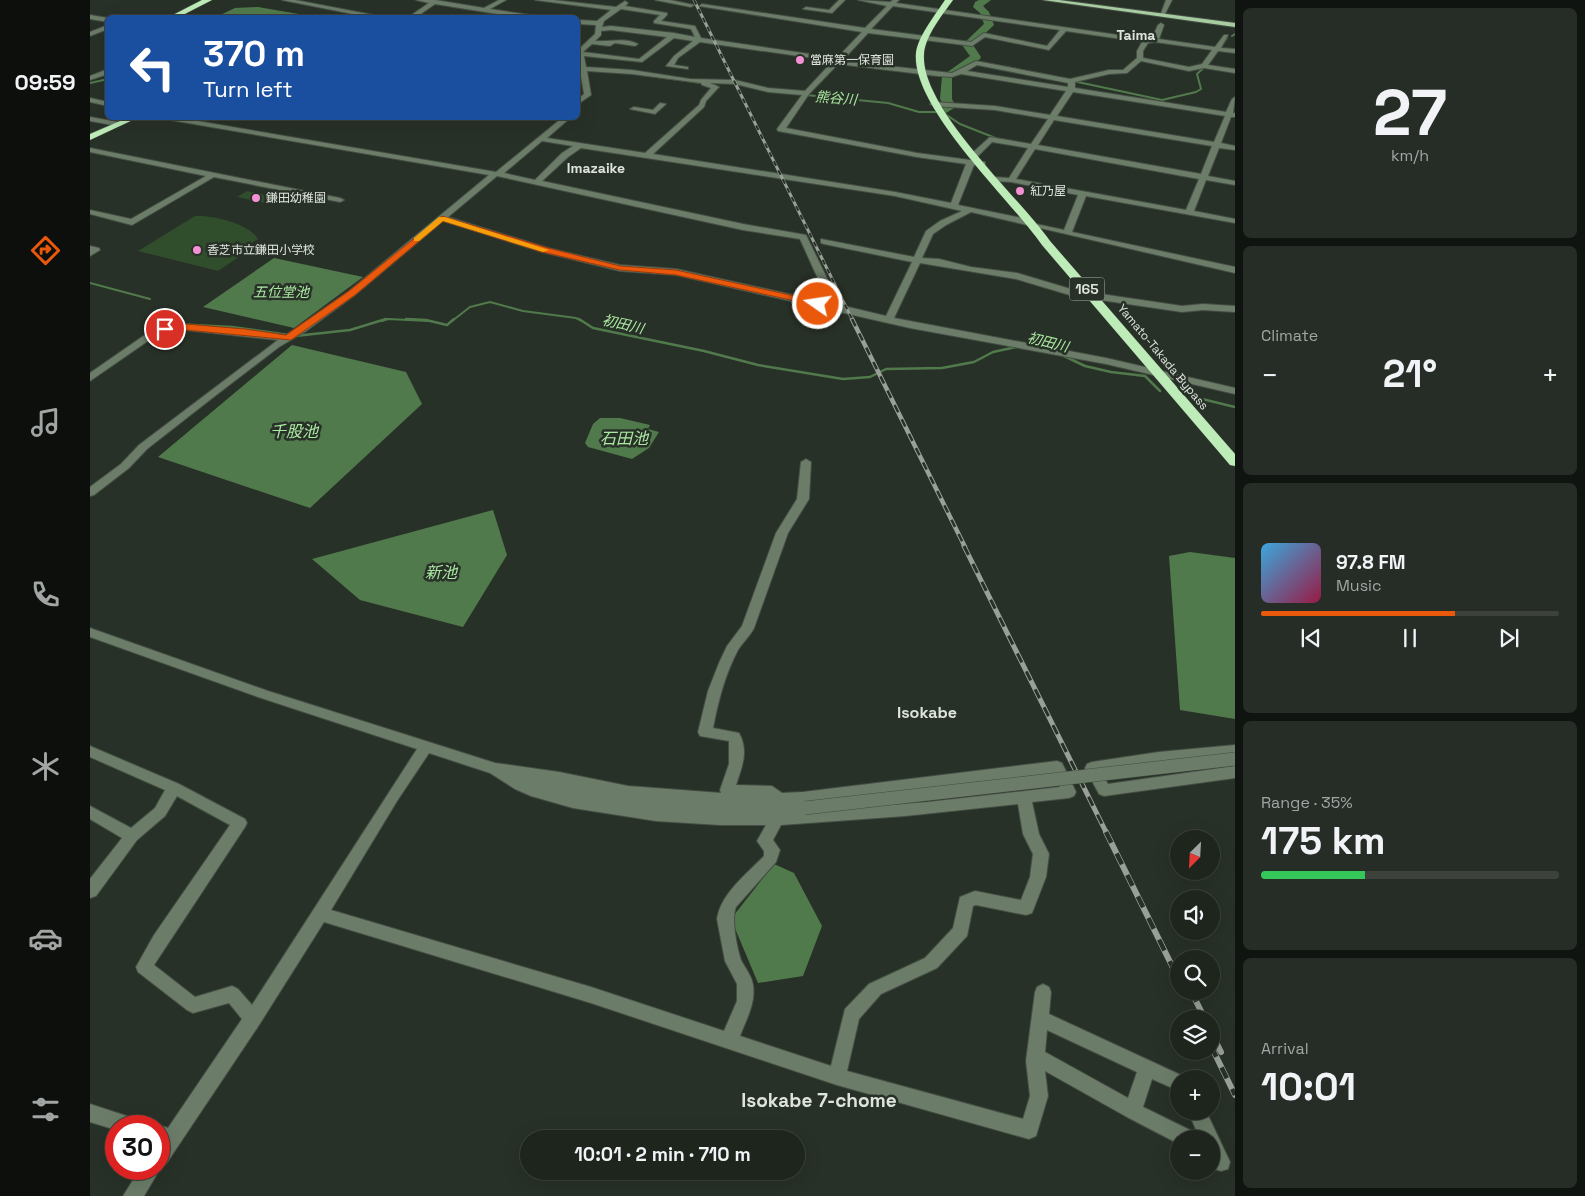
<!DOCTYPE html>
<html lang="en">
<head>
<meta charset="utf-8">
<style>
  :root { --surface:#1e251d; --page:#262d26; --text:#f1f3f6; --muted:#a1a5a4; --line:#3c423b; --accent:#ea580c }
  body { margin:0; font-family:"Space Grotesk","Noto Sans JP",sans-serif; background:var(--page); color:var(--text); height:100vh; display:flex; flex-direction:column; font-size:19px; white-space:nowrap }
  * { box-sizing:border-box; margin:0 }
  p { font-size:16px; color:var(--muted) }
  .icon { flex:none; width:28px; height:28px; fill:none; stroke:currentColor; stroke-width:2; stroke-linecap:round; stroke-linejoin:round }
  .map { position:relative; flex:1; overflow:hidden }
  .drawer { display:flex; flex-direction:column; gap:8px; padding:8px; background:#101410; width:350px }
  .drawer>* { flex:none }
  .banner { position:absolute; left:15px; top:15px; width:475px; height:105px; border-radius:8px; box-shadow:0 5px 20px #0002,0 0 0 1px var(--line); background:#1a4fa0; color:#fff; overflow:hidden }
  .needle { width:32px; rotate:204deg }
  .buttons { position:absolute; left:1080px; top:830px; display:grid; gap:10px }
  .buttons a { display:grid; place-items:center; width:50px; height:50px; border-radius:50%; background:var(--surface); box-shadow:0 5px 20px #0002,0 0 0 1px var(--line); font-size:25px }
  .speed { position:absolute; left:15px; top:1115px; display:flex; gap:10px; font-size:25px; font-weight:700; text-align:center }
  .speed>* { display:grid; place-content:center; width:65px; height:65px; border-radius:50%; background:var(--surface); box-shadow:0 5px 20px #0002,0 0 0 1px var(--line); line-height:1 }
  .speed .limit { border:8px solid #d22; background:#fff; color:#111 }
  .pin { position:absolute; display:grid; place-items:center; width:42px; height:42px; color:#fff; margin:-21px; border:2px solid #fff; border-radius:50%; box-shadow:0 1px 5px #0007 }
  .me { position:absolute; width:55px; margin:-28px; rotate:283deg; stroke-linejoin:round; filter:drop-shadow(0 0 4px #0008) }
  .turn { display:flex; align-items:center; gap:18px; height:105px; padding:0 15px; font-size:22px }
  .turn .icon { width:65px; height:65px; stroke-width:2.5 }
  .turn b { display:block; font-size:35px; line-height:42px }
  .big { font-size:38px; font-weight:800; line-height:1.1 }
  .drawer .widget { flex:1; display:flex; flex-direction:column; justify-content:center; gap:8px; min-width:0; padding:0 18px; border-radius:8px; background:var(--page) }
  .drawer .dial { align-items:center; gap:0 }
  .dial b { font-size:65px; line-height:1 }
  .song { display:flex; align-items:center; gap:15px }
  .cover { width:60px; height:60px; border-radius:8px; background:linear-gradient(135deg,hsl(200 70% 55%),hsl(340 70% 35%)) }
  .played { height:5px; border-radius:2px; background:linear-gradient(90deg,var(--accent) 65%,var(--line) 65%) }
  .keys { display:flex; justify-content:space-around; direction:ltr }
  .heat { display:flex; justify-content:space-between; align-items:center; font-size:28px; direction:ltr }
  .charge { height:8px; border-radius:4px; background:linear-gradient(90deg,#34c759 35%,var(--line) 0) }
  .trip { position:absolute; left:430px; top:1130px; width:285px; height:50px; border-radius:25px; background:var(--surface); box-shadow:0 5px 20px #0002,0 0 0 1px var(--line); font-weight:800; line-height:50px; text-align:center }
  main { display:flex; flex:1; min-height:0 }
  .tab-bar { display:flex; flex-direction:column; width:90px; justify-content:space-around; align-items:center; background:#0c0f0c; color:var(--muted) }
  .tab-bar .icon { width:35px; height:35px }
  .tab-bar .current { color:var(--accent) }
  .tab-bar b { font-size:22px; color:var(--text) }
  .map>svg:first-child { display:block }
</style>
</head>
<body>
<main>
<nav class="tab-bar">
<b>09:59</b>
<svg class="icon current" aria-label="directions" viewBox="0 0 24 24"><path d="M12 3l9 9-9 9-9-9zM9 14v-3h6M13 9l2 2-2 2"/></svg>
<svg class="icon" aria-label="music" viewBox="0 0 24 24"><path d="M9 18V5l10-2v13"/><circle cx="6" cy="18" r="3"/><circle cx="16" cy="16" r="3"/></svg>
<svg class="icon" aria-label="phone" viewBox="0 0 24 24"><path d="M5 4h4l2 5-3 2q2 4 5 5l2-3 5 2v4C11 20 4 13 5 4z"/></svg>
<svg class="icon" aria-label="climate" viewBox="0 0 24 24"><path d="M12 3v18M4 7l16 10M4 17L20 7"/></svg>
<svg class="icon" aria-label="car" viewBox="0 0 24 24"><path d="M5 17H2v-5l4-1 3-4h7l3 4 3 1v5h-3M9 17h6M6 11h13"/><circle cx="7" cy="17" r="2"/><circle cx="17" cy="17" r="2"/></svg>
<svg class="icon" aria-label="filters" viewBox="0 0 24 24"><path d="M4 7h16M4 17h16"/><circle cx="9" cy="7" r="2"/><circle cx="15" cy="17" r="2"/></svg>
</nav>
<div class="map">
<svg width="1145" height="1196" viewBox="0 0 1145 1196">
  <rect width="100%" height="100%" fill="#283127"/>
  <g fill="#304d2c">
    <path d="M157 191 190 198 180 204 147 197Z"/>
    <path d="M105 216C122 215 159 223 168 239L159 245 164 247 128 271 48 251Z"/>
  </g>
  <g fill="#517a4c">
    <path d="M167 7H168L226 17H126L145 8Z"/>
    <path d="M184 258 273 277 204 328 113 307Z"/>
    <path d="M202 345 316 372 332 404 220 508 68 457Z"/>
    <path d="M510 418H530L560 425 558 429 569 432 559 448 542 459 498 447 495 443 503 424Z"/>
    <path d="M403 510 417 555 373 627 270 600 222 559Z"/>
    <path d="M1100 552 1145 558V719L1090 710 1079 556Z"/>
    <path d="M684 864 704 873 732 926 713 976 668 983 641 919Z"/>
  </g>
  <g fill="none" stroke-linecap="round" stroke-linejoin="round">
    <g stroke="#517a4c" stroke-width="2">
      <path d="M1142 36 1145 34"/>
      <path d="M900 64 963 76"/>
      <path d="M553 75 611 83"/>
      <path d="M983 81 1072 100 1106 92 1111 89 1107 74 1120 62 1137 38"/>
      <path d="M0 83 18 79"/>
      <path d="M716 95 798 103 829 112H850"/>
      <path d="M855 114 870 124 908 139"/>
      <path d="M0 283 60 299"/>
      <path d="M292 321 298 319 339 321"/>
      <path d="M362 321 380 307 400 302 433 311 486 318 492 321"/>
    </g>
    <g stroke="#517a4c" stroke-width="2.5">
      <path d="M316 319 336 320 357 325 364 319"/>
      <path d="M489 319 503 328 614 351 668 365 753 379 780 377 796 369 852 368 884 362 903 352 926 347"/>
      <path d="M84 324 142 327 199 335"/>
      <path d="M205 336 260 330 296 319"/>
      <path d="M974 356 995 366 1021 372 1055 376 1070 391"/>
      <path d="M1104 397 1145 407"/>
    </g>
    <path fill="#517a4c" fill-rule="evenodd" d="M889 0H901L893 6 899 12 904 25 883 45 891 57 890 59 862 77V99L866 107 856 113H848L846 111 854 106 850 99 852 76 880 56 872 45 894 24 890 13 883 7 885 2Z"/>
    <defs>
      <g id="minor">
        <path d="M192 0H205L299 18H283Z"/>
        <path d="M326 0H345L394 8 409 0H416L400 9 461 18C422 18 384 10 345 4L325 18H317L339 3Z"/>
        <path d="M445 0H463L526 7 535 1 538 3 535 6 577 13V15L571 21 605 26 611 38 747 58 772 32 609 6 612 4 775 28 797 6 768 0 800 2 803 0H809L806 3 1056 39 1062 38 1068 25 1071 23 1074 25 1069 39 1125 47 1134 35H1138L1131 48 1145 49V53L1128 51 1118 65 1145 69V73L1114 68 1099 71 1051 61 1037 73 1019 74 985 82V88L1136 112 1142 99 1145 97 1143 113H1145V117H1141L1131 143 1145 146V150L1129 148 1118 176 1145 181V185L1116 180 1104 211 1145 219V223L996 196 982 232 1145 267V273L881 212 856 225 843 234 832 258 849 259 881 267 927 273 984 290 1092 306 1113 304 1145 306V312L1113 310 1092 312 983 296 926 279 830 263 804 318 1016 358 1145 388V394L1016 364 820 328 586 275 530 271 452 252 353 221 265 295 216 331 189 347 121 399 57 449 39 468 4 495 0 496V487L31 464 49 445 188 340 85 329 68 334 0 381V373L62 330 84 323 196 335 259 291 399 175 80 120 77 118H90L406 172 472 118H480L457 138 555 153 609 105 611 100 621 88 612 85 611 83 542 74 497 71 501 95 488 104V99L494 94 490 70H488V66H490L488 50 505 34 506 25 488 24V20L507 21 521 10ZM803 6 970 30 957 46 894 33 881 42 781 29ZM531 9 570 15 564 21V23L601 29 605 37 584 33 521 26 512 27 514 21ZM521 30 577 37 549 59 493 52 502 44 520 46 525 43 545 46 548 44C535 37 520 42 505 41L511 35V31ZM976 31 1052 42 1047 51V58L1033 70H1019L980 79 886 61 862 73 752 61 778 33 882 46 895 37 959 50ZM584 38 603 41 584 56 576 66 598 69V67L584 65 588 58 610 42 743 61 715 91 678 88 645 80 600 79 542 70 496 67 494 56 552 62ZM1065 42 1122 50 1112 64 1099 67 1053 58V51L1058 43ZM748 64 847 76 862 77 871 74 976 91 960 115 905 106 844 102 840 104 844 106 905 110 958 119 941 144 900 137 880 155 887 157 902 142 938 148 919 178 904 177 900 179 904 181 921 182 988 195 974 230 946 224 942 220 868 205 884 165 895 166V162L827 153 696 128 719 94ZM887 65 978 83V87L877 71ZM620 83 645 84 678 92 712 95 687 129 688 131 827 157 876 164 861 203 805 192 563 154 614 107 616 101 629 87ZM983 92 1135 116 1124 142 967 116ZM964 120 1122 146 1111 174 948 145ZM452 141 483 146 472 153 445 180 414 173ZM491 148 805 196 872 211 850 221 836 231 824 257 731 239V243L734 244 822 262 796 316 750 305 716 235 653 224 452 181 478 157ZM945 149 1109 179 1096 210 926 179ZM407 176 653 230 710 239 739 303 586 269 530 265 458 248 358 217Z"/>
        <path d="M565 0H580L604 5 601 7Z"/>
        <path d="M749 0H755L742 13 713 9 716 7 739 10Z"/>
        <path d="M1076 0H1082L1074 16H1070Z"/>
        <path d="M0 15 18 18V22L0 19Z"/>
        <path d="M18 25V29L0 36V32Z"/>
        <path d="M18 69V74L0 80V76Z"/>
        <path d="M0 98 18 102V106L0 102Z"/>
        <path d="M570 103 576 104 565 114 540 109 544 107 563 110Z"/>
        <path d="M0 117 28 122 32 124 28 126 0 121Z"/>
        <path d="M0 148 250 198 254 200 250 202 124 177 42 225 0 214V210L41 219 116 176 0 152Z"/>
        <path d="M0 246 9 248 10 250 0 256Z"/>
        <path d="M716 459 721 462 719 499 698 533 664 628C660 636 653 642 648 650 635 674 628 702 623 728L649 733C659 751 652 767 646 785L682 786 692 793 713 792 967 761 972 763 986 792 984 796 979 798 942 802 949 834 959 854 956 877 942 913 936 915 886 905 883 906 877 936 847 968 791 994 769 1019 757 1071 933 1119 940 1096 936 1061 945 992 947 987 953 984 959 987 961 992 959 1014 1095 1077 1096 1079H1089V1091L1062 1079 1053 1107 1106 1133 1108 1139H1089V1144L1037 1117 955 1071 958 1096 946 1136 939 1139 747 1085 501 1003 234 922 169 1025 76 1164 69 1166 70 1169 54 1196H33L50 1169H69V1126H66L69 1125 78 1128 152 1019 139 1003 103 1013 97 1010 48 972 46 967 64 935 140 825 87 796 75 816 47 840 6 896 0 898V879L32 838 0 819V806L41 828 65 808 75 790 0 757V746L89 784 155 819 157 823 155 827 64 965 105 997 142 986 148 989 162 1005 327 749 168 697 0 637V628L178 691 405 763 469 772 538 786 631 793 630 790 639 764V741L610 736 608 732 618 691 629 663 637 646 652 626 686 533 707 499 711 462ZM339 753 400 773 425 789 441 796 483 808 566 821 630 825H676L667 841 674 851V856C657 874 631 893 627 919L635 961 647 984V1001L634 1031 501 987 241 910 307 801ZM963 773 970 787 838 802 726 811H721L722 808 718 803ZM928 804 933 834 943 854 940 877 931 900 885 891 870 897 863 928 835 958 779 984 755 1009 741 1066 650 1036C656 1020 666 1003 663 985 662 976 655 968 651 960 647 948 641 919 646 907L686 862 690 850 683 840 691 825 815 816ZM957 1030 1047 1072 1038 1098 955 1052Z"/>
        <path d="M1145 745V755L1069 762 1011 772 1018 784 1145 766V778L1014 796 1009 794 995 768 997 764 1002 762 1069 752Z"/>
        <path d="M0 1104 49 1120 52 1126H26V1130L0 1122Z"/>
        <path d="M1098 1111H1116L1140 1162 1138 1169 1131 1171 1124 1169 1121 1162V1139H1110Z"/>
      </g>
      <path id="major" d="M953 0H969L1145 23V27Z"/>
      <g id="highway">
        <path d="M112 0H122L87 18H77Z"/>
        <path d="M855 0H863C853 14 835 36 834 54 830 108 928 196 960 241L1145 454V466L1140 465 952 245C921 200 821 108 826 53 828 36 846 14 855 0Z"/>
        <path d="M37 118H47L0 140V134Z"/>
      </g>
    </defs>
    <use href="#minor" stroke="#454e44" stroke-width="2"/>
    <use href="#major" stroke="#454e44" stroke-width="2"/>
    <use href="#highway" stroke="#454e44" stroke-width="1"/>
    <use href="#minor" fill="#6b7d68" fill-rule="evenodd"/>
    <use href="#major" fill="#a7cca2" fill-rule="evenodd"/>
    <use href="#highway" fill="#beecb8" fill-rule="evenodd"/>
    <defs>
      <path id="rail-far3" d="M604 0 763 321"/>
      <path id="rail-far2" d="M762 319 875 547"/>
      <path id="rail-far1" d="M874 546 1017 834"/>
      <g id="rail">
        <path d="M1016 832 1089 980"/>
        <path d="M1101 991 1115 1019"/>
        <path d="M1121 1032 1131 1052"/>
        <path d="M1121 1046 1145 1095"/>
      </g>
    </defs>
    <use href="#rail-far3" stroke="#99a098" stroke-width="3"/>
    <use href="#rail-far2" stroke="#99a098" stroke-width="4.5"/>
    <use href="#rail-far1" stroke="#99a098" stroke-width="5"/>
    <use href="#rail" stroke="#99a098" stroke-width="6"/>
    <use href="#rail-far3" stroke="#283127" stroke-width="2" stroke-dasharray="5" stroke-linecap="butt"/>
    <use href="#rail-far2" stroke="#283127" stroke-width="2.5" stroke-dasharray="8" stroke-linecap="butt"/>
    <use href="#rail-far1" stroke="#283127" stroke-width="3" stroke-dasharray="10" stroke-linecap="butt"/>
    <use href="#rail" stroke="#283127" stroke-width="4.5" stroke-dasharray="12" stroke-linecap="butt"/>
    <defs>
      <path id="minor-bridge" d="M715 808 1145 759"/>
    </defs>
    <use href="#minor-bridge" stroke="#454e44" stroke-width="14" stroke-linecap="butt"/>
    <use href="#minor-bridge" stroke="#6b7d68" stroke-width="13"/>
  </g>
  <path fill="#ea580c" stroke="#983908" d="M352 216 458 248 530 266 586 270 728 301 732 304 728 306 586 275 530 270 452 252 353 221 265 295 201 340 85 329 75 332 70 329 84 323 155 329 196 335 259 291Z"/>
  <path fill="#f59e0b" d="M349 217H355L459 250 453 252 353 221 329 241H324V238Z"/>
  <g fill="#f491d4" stroke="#283127" stroke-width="2">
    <circle cx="710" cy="60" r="5"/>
    <circle cx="930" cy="191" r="5"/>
    <circle cx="166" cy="198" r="5"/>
    <circle cx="107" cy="250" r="5"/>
  </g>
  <g text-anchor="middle" stroke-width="5" stroke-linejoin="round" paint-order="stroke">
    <g font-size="12" fill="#dee4dd" stroke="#283127" text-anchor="start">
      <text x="720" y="64">當麻第一保育園</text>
      <text x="940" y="195">紅乃屋</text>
      <text x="176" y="202">鎌田幼稚園</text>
      <text x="117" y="254">香芝市立鎌田小学校</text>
    </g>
    <g font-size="12" fill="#dee4dd" stroke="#283127">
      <text transform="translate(1073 357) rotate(50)" y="4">Yamato-Takada Bypass</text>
    </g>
    <g font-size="14" font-weight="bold" fill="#dee4dd" stroke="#283127">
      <text x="1046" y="40">Taima</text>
      <text x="506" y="173">Imazaike</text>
    </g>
    <g font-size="14" font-style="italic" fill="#abe9a3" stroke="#283127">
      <text transform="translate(746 98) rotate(5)" y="5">熊谷川</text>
      <text x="191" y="297">五位堂池</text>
      <text transform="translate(533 324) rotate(13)" y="5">初田川</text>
      <text transform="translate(958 342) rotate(14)" y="5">初田川</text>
    </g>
    <rect fill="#283127" stroke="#a7aea6" stroke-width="1" x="979.5" y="277.5" width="35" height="23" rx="4"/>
    <g font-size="14" font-weight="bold" fill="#dee4dd">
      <text x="997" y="294">165</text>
    </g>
    <g font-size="16" font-style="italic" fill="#abe9a3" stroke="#283127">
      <text x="204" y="437">千股池</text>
      <text x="534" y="444">石田池</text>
      <text x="351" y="578">新池</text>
    </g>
    <g font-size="16" font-weight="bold" fill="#dee4dd" stroke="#283127">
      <text x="837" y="718">Isokabe</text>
    </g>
    <g font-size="19" font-weight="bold" fill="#dee4dd" stroke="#283127">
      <text x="729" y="1107">Isokabe 7-chome</text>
    </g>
  </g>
</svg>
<div class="buttons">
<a><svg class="needle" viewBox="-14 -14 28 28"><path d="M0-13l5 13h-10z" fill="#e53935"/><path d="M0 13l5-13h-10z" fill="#a1a5a4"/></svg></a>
<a><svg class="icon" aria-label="sound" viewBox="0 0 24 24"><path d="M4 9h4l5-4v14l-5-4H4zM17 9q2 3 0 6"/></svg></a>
<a><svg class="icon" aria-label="search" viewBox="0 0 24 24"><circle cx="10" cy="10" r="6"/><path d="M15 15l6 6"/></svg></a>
<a><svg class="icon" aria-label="layers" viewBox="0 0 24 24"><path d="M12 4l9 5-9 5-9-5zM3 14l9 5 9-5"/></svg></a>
<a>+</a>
<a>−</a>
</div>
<div class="speed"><div class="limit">30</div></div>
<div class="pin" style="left:75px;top:329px;background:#d93025"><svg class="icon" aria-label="arrive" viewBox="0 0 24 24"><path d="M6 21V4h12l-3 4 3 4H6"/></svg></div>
<svg class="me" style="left:728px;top:304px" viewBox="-20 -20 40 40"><circle r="17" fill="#ea580c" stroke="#fff" stroke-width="3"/><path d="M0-11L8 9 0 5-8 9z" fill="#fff"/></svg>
<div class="trip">10:01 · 2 min · 710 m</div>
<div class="banner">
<div class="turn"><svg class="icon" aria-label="left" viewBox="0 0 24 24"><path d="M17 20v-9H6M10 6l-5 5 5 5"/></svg><div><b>370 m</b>Turn left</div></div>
</div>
</div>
<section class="drawer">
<div class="widget dial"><b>27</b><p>km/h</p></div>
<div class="widget"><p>Climate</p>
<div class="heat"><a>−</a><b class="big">21°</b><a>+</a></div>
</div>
<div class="widget">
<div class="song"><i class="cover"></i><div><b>97.8 FM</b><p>Music</p></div></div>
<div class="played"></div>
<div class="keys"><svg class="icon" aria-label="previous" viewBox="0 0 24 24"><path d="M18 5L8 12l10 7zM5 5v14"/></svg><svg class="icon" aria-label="pause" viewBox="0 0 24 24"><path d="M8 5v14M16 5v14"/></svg><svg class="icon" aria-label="next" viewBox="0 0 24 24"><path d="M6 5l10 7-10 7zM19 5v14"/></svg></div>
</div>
<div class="widget"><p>Range · 35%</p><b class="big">175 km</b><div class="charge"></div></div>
<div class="widget"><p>Arrival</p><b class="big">10:01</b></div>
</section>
</main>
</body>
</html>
